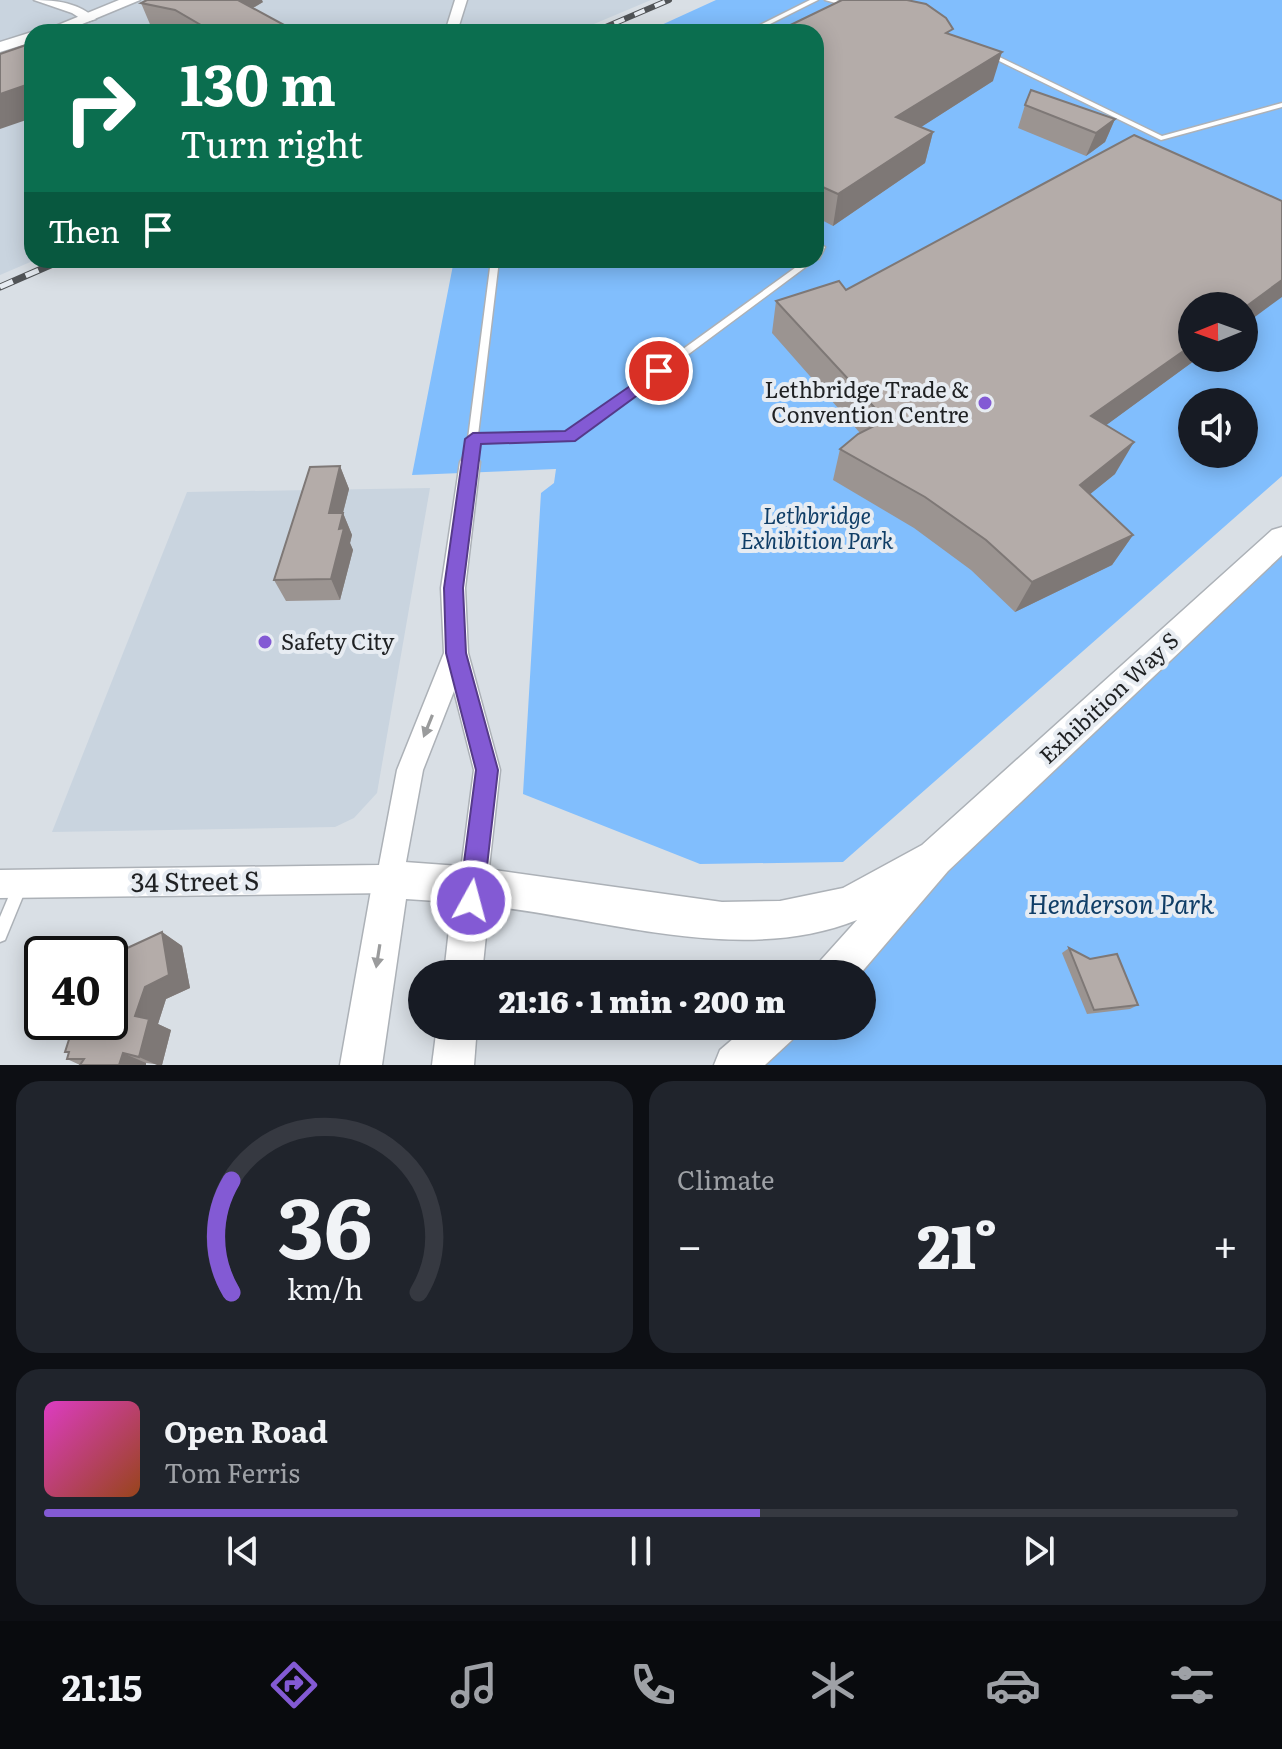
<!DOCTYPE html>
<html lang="en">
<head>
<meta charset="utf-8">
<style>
  :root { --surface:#171b24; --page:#20242c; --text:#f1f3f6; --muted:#9ea1a6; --line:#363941; --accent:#835ad4 }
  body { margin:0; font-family:Literata,serif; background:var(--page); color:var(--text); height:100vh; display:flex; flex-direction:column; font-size:30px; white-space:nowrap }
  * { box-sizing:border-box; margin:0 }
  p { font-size:26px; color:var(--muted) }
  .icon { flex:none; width:44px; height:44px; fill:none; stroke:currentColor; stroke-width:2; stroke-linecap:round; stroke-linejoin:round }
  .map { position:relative; height:1065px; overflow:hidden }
  .drawer { display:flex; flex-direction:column; gap:16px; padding:16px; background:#0d0f14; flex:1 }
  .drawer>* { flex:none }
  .top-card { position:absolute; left:24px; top:24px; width:800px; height:244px; border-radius:24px; box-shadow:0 4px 20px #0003; background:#0b6e4f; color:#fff; overflow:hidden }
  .needle { width:52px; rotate:269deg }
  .controls { position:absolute; left:1178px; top:292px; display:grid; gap:16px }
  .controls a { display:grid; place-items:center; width:80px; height:80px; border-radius:50%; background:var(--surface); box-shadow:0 4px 20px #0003; font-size:40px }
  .speed { position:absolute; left:24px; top:936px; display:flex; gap:16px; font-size:40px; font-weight:700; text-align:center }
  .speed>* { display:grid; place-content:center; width:104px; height:104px; border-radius:50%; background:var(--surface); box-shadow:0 4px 20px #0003; line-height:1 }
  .speed .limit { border:4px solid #111; border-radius:12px; background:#fff; color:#111 }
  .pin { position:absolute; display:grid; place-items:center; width:68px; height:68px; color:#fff; margin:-34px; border:4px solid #fff; border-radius:50%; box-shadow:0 2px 8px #0007 }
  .me { position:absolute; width:88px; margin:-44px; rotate:7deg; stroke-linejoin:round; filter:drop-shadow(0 0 6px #0008) }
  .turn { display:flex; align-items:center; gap:28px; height:168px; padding:0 24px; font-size:36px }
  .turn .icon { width:104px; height:104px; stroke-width:2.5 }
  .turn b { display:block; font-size:56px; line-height:68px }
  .then { display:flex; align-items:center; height:76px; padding:0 24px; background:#0003; gap:16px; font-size:30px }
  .big { font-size:60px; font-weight:800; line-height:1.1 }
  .drawer .card { flex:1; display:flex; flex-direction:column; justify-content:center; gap:12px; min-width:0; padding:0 28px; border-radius:24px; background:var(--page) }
  .drawer .dial { align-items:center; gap:0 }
  .dial svg { height:208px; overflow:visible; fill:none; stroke:var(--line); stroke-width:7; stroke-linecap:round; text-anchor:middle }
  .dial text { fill:var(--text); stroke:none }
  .song { display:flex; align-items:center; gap:24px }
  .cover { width:96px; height:96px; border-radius:12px; background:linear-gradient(135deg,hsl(310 70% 55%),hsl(20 70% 35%)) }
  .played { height:8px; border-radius:4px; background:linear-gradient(90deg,var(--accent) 60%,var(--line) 60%) }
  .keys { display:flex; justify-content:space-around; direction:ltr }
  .heat { display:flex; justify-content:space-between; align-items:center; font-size:44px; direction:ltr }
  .drawer .tiles { flex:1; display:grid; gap:16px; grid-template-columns:1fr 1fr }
  .card:last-child { grid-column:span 2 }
  .trip { position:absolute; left:408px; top:960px; width:468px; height:80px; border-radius:40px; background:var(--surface); box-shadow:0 4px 20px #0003; font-weight:800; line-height:80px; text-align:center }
  .menu { display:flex; height:128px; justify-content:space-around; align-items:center; background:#090b0e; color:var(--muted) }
  .menu .icon { width:56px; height:56px }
  .menu .on { color:var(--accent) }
  .menu b { font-size:36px; color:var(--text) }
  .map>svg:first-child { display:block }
</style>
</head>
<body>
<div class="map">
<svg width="1282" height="1065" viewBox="0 0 1282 1065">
  <rect width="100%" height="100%" fill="#d9dfe5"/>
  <g fill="#c9d4df">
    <path d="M0 0H651L575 32H32V260H35L0 275Z"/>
    <path d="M430 488 377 793 354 818 335 827 52 832 187 492Z"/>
  </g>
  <g fill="#81befd" fill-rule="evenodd">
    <path d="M716 0H1282V476L843 862 700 864 523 794 541 493 554 483 556 469 412 475 454 260H816V32H646ZM1192 306H1244V358H1192ZM1192 402H1244V454H1192Z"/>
    <path d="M1282 538V1065H735L778 1026H862V974H835Z"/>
  </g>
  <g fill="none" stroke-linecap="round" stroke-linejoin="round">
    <defs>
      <g id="service">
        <path d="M810 0H818L754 32H746Z"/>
        <path d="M825 0H836L853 5 850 7Z"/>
        <path d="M987 51 1162 136 1282 103V107L1161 140 985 54 984 53Z"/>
        <path d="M816 242 825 247 819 259H816Z"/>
        <path d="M491 260H499L478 435 567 433 806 260H815L573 440 477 443 475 462 470 466 465 462Z"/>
        <path d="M21 877 26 879 28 884 5 940 0 942V917L16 879Z"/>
      </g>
      <g id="minor">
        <path d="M34 0C57 0 79 3 96 19L86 22 72 13Z"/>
        <path d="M455 0H467L457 32H445Z"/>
        <path d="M470 454 477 457 480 462 465 588 468 653 500 770 487 885 483 895 473 899 463 895 459 885 474 770 454 691 423 770 401 889 391 893 0 898V870L379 865 397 770 444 653 441 588 460 462 463 457Z"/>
      </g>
      <g id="tertiary">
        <path d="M119 0H140L63 32H41Z"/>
        <path d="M32 32V42L0 52V42Z"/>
        <path d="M1282 527V555L948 871 860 974H816L821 960 857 920C742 966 608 919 489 906L482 974H444L452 902 406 899 382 1065H340L373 879 378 866 391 861 473 867 722 902 780 901 843 888 922 845 1272 530Z"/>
        <path d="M437 1026H477L474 1065H432Z"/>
        <path d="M748 1026H798L792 1040 765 1065H714L720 1050Z"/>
      </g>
    </defs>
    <use href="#service" stroke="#acb1b7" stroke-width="3"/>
    <use href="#minor" stroke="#acb1b7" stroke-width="3"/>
    <use href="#tertiary" stroke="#acb1b7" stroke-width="3"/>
    <use href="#service" fill="#fff" fill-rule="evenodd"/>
    <use href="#minor" fill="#fff" fill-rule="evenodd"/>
    <use href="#tertiary" fill="#fff" fill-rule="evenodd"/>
    <defs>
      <path id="rail-far1" d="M594 32 669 0"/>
      <path id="rail" d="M0 287 62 260"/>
    </defs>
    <use href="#rail-far1" stroke="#515457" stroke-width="6"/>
    <use href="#rail" stroke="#515457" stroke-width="7"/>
    <use href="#rail-far1" stroke="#e7ecf2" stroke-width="4" stroke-dasharray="11" stroke-linecap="butt"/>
    <use href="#rail" stroke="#e7ecf2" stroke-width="5" stroke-dasharray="14" stroke-linecap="butt"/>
  </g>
  <g fill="#9b9491">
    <path d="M263 2 253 8 297 32H165L152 29 141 3Z"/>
    <path d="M816 32 951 35 993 81 921 127 933 132 925 163 833 226 816 217Z"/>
    <path d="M1025 105 1115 119 1105 142 1086 156 1018 128Z"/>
    <path d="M846 290 1192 358H1198L1106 425 1115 474 1090 494 1133 535 1112 565 1015 612 971 570 914 528 833 480 840 449 860 433 772 333 776 301Z"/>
    <path d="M340 466 349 489 343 513 352 535 350 543 353 550 340 600 286 601 274 580Z"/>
    <path d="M162 932 182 946 190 988 166 999 158 1024 171 1030 162 1065 146 1063V1065H80L67 1059 69 1053 65 1052 110 1022Z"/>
    <path d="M1069 948 1090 959 1138 1005 1130 1009 1087 1014 1062 953Z"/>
  </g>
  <g fill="#7e7876">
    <path d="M228 0H262L263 2 234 19Z"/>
    <path d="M1002 52 993 81 890 147 896 117Z"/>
    <path d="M32 83V118L0 129V94Z"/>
    <path d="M1115 119 1105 142 1086 156 1096 133Z"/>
    <path d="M933 132 925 163 833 226 838 194Z"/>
    <path d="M1282 280V297L1244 325V308Z"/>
    <path d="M1192 345V358H1198L1075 448 1091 416Z"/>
    <path d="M1134 442 1115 474 1063 516 1080 485Z"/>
    <path d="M340 466 349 489 341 520 343 513 352 535 350 543 353 550 340 600 331 579 329 513Z"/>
    <path d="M1133 535 1112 565 1015 612 1032 582Z"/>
    <path d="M162 932 182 946 190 988 166 999 158 1024 171 1030 162 1065H157L139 1057 135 1016Z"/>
    <path d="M123 1053 146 1063V1065H119Z"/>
  </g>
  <g fill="#b4aca9" stroke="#7e7876" stroke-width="2">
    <path d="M147 0H238L297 32H213L175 10 141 3Z"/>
    <path d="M842 0H907L926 4 946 18 953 29 946 33 1002 52 896 117 933 132 838 194 816 184V32H776Z"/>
    <path d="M32 43V83L0 94V54Z"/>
    <path d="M1031 90 1115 119 1096 133 1025 105Z"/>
    <path d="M1134 135 1282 201V280L1244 308V306H1192V345L1091 416 1134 442 1080 485 1133 535 1032 582 986 540 925 497 840 449 858 434 886 420 776 301 839 281 846 290Z"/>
    <path d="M340 466 329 513H343L339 529 344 528 331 579 274 580 310 467Z"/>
    <path d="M162 932 169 975 145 987 135 1016 149 1019 139 1057 123 1053 119 1065H80L84 1059H67L69 1052H65L73 1027H79L80 1022H110V956Z"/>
    <path d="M1069 948 1090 959 1117 954 1138 1005 1094 1010Z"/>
  </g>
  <defs><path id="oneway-solid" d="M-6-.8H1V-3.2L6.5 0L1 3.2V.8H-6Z" transform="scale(2)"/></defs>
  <g fill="#9a9b9c">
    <use href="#oneway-solid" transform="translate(428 726) rotate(112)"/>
    <use href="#oneway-solid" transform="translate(378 956) rotate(99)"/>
  </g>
  <path fill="#835ad4" stroke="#553a8a" stroke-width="2" d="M659 366 665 368V375L575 441 481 444 463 588 466 653 498 770 483 901 480 910 471 913 463 910 459 901 476 770 446 653 444 588 465 439 473 433 565 431Z"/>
  <g fill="#835ad4" stroke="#e7ecf2" stroke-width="3">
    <circle cx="985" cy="403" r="8"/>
    <circle cx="265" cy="642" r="8"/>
  </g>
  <g text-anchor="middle" stroke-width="8" stroke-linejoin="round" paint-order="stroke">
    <g font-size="22" fill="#1f2123" stroke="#e7ecf2" text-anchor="end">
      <text x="969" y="398">Lethbridge Trade &amp;<tspan x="969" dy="25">Convention Centre</tspan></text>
      <text x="281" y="650" text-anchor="start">Safety City</text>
    </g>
    <g font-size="22" font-style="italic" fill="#103e67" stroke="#e7ecf2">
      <text x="817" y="524">Lethbridge<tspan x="817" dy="25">Exhibition Park</tspan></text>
    </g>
    <g font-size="22" fill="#1f2123" stroke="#e7ecf2">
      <text transform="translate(1109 698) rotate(-43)" y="8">Exhibition Way S</text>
    </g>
    <g font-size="26" fill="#1f2123" stroke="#e7ecf2">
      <text transform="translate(195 882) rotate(-1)" y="9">34 Street S</text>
    </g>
    <g font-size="26" font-style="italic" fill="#103e67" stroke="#e7ecf2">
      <text x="1121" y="914">Henderson Park</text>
    </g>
  </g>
</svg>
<div class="controls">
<a><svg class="needle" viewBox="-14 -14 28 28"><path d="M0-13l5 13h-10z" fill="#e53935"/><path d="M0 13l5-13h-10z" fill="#9ea1a6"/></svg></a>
<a><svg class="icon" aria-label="sound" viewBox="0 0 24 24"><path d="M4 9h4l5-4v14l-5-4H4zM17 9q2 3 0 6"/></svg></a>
</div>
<div class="speed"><div class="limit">40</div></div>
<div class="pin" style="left:659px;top:371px;background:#d93025"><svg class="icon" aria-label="arrive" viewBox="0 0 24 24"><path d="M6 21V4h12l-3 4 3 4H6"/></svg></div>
<svg class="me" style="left:471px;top:901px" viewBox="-20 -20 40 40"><circle r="17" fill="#835ad4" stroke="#fff" stroke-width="3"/><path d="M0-11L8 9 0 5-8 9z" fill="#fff"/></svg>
<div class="trip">21:16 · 1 min · 200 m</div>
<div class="top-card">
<div class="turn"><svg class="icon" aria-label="right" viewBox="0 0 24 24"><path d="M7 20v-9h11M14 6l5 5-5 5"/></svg><div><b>130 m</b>Turn right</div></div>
<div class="then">Then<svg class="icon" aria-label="arrive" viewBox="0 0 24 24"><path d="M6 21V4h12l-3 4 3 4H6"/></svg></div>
</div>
</div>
<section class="drawer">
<div class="tiles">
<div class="card dial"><svg viewBox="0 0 100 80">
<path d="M14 69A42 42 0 1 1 86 69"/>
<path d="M14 69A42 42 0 0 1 14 26" stroke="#835ad4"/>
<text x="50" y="56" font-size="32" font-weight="700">36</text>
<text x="50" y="72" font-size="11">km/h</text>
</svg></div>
<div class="card"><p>Climate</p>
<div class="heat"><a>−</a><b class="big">21°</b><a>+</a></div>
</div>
<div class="card">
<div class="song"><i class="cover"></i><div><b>Open Road</b><p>Tom Ferris</p></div></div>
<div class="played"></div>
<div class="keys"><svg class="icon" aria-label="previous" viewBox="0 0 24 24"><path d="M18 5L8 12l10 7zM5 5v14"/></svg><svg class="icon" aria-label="pause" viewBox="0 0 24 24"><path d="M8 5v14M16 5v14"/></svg><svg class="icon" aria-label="next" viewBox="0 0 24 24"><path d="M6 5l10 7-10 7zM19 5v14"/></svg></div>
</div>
</div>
</section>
<nav class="menu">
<b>21:15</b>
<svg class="icon on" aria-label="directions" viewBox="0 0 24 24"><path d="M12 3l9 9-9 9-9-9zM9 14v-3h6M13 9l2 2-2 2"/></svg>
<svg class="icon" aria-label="music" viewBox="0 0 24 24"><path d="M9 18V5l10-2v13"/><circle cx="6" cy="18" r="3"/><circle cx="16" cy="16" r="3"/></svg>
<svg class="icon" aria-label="phone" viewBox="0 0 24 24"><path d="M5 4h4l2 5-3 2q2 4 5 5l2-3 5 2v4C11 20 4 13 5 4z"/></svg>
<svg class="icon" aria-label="climate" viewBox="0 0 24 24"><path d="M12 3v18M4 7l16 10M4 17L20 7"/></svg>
<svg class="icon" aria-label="car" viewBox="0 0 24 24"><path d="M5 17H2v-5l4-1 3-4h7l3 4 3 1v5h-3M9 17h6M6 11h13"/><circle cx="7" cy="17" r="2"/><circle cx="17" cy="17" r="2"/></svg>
<svg class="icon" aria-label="filters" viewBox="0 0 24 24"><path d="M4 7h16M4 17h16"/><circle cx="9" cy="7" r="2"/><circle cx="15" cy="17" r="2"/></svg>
</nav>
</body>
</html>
